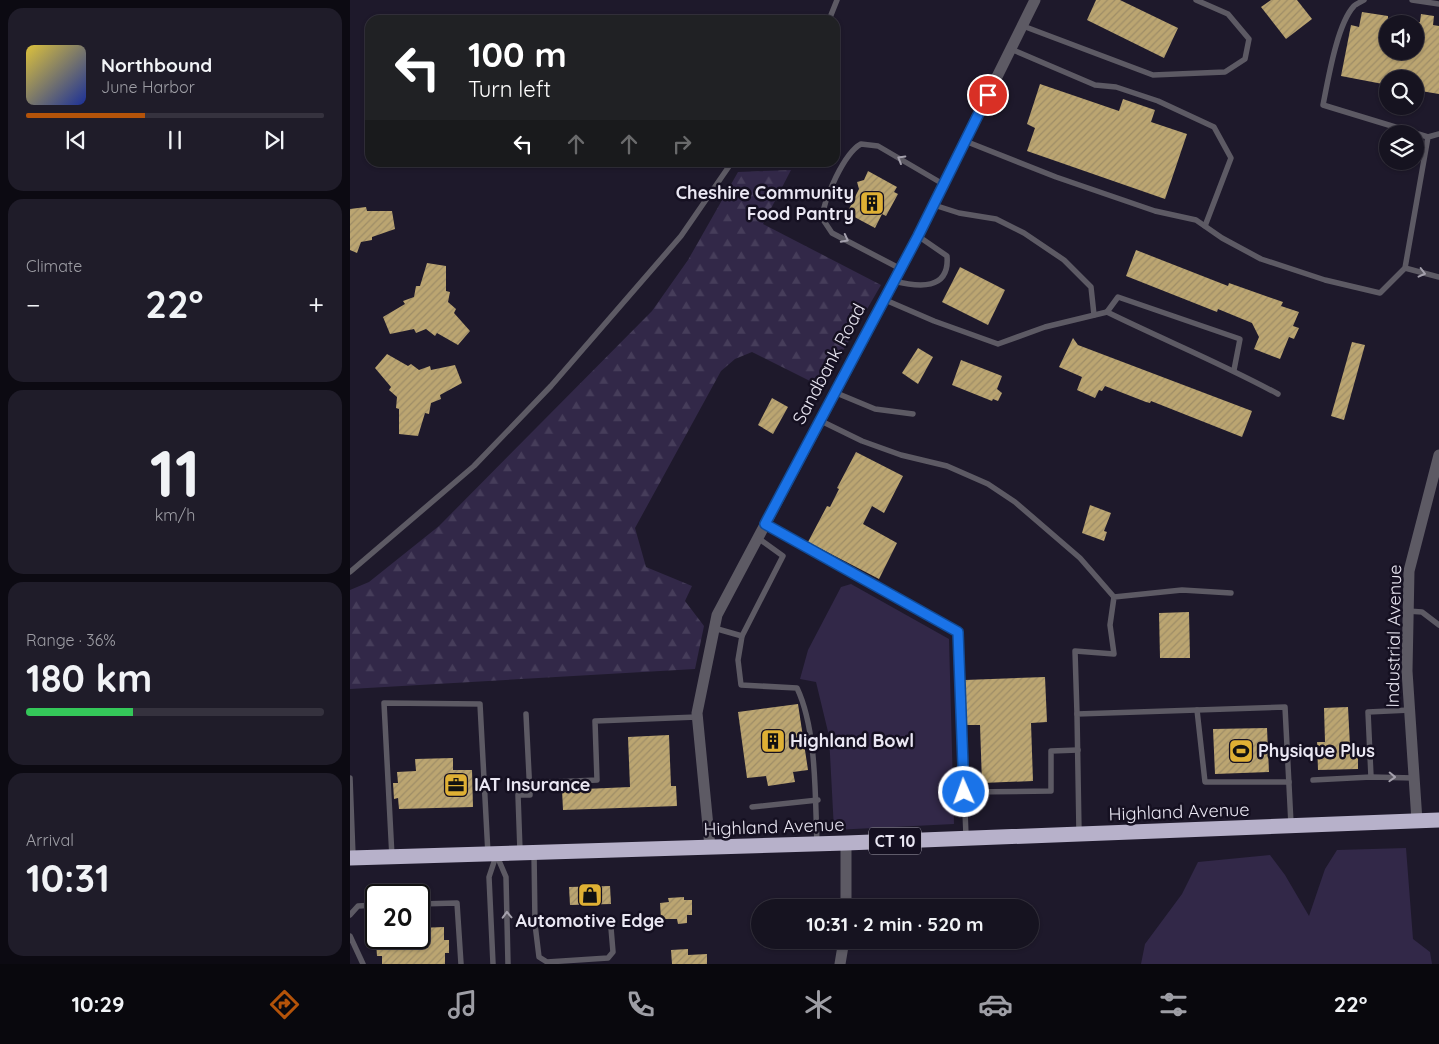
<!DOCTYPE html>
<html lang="en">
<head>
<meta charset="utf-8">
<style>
  :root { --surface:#161320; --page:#1f1c29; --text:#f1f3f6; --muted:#9e9ea5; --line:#35323e; --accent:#b45309 }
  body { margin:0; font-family:Quicksand,sans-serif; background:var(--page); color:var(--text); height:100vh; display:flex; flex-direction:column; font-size:19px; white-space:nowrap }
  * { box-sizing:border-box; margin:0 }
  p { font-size:16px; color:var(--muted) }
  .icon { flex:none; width:28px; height:28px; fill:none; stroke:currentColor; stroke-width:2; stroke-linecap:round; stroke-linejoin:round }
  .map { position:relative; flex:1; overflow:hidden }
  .sheet { display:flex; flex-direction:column; gap:8px; padding:8px; background:#0c0a12; width:350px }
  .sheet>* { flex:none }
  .hud { position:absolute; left:15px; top:15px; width:475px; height:152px; border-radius:15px; box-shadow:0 1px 4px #0004,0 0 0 1px var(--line); background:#202124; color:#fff; overflow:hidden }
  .tools { position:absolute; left:1029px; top:15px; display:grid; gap:10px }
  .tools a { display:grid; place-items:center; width:45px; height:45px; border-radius:50%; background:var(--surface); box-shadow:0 1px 4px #0004,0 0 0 1px var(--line); font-size:25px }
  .speed { position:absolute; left:15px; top:884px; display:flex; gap:10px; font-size:25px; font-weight:700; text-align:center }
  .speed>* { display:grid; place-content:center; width:65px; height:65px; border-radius:50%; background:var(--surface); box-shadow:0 1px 4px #0004,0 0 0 1px var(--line); line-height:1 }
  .speed .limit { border:2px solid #111; border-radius:8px; background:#fff; color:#111 }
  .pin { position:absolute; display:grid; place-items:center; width:42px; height:42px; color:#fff; margin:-21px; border:2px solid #fff; border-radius:50%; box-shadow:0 1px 5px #0007 }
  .me { position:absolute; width:55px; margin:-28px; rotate:358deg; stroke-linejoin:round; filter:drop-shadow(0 0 4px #0008) }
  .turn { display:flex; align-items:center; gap:18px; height:105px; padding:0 20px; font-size:22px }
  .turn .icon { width:65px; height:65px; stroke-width:2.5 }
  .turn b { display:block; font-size:35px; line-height:42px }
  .lanes { display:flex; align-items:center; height:48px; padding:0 20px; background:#0003; justify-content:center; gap:25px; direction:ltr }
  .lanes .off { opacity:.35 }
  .big { font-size:38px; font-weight:700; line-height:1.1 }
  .sheet .card { flex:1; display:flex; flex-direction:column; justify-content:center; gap:8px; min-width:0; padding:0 18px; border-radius:15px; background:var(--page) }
  .sheet .dial { align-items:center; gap:0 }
  .dial b { font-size:65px; line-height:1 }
  .song { display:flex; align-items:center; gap:15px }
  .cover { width:60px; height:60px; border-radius:8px; background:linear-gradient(135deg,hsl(50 70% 55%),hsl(230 70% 35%)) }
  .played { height:5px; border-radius:2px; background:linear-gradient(90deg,var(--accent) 40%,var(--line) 40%) }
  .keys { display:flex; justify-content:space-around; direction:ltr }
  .heat { display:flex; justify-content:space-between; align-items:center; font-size:28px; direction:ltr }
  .charge { height:8px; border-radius:4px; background:linear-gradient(90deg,#34c759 36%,var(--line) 0) }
  .trip { position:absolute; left:401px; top:899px; width:288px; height:50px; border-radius:25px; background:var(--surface); box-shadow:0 1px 4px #0004,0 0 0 1px var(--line); font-weight:700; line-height:50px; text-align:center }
  .dock { display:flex; height:80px; justify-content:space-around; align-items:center; background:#09080d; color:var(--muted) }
  .dock .icon { width:35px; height:35px }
  .dock .current { color:var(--accent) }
  .dock b { font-size:22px; color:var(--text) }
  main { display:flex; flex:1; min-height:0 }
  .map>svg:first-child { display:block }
</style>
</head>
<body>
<main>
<section class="sheet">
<div class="card">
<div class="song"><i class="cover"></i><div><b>Northbound</b><p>June Harbor</p></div></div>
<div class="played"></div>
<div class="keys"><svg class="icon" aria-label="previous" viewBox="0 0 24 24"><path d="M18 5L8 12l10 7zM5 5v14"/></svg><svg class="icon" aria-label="pause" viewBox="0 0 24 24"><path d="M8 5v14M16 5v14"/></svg><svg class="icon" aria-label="next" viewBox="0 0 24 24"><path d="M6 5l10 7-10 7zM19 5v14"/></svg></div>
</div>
<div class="card"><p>Climate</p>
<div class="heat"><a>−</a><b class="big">22°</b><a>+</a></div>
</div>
<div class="card dial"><b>11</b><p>km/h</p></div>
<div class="card"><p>Range · 36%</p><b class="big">180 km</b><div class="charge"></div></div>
<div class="card"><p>Arrival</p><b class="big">10:31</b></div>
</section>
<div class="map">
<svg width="1089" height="964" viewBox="0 0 1089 964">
  <defs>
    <pattern id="forest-firs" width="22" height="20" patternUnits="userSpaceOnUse" patternTransform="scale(1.25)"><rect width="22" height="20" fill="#322848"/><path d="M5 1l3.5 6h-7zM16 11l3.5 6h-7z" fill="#463d5a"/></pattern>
    <pattern id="building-hatch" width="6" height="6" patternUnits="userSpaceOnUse" patternTransform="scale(1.25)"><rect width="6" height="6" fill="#bba571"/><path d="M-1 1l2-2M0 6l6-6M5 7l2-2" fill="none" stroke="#9e8d67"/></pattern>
  </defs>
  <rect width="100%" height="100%" fill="#1e192b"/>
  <g fill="#322848">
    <path d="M501 584 599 639 604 824 484 830 479 736 466 682 450 679 458 650 491 587Z"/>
    <path d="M1056 848 1063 939 1080 952 1082 964H791L795 944 832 894 848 862 920 855 935 875 959 916 975 869 987 850Z"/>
  </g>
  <path fill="url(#forest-firs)" d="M441 170 413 224 531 285 472 387 402 352 385 359 371 371 285 528 296 567 342 586 335 601 354 626 345 669 0 689V590L19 582 89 526 302 311 338 260 388 172Z"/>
  <g fill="url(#building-hatch)">
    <path d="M746 0H770L828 28 814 58 737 20Z"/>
    <path d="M921 0H947L962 19 936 39 911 7Z"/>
    <path d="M1012 12 1038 16V51H1065V22H1070L1071 14 1084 16 1083 25 1089 26V94L1065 90V79H1038V85L991 76 1001 25 1009 27Z"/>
    <path d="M690 84 769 111 773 99 805 110 801 122 837 134 815 199 677 151 685 128 677 124Z"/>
    <path d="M518 171 547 187 544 192 548 194 536 216 532 214 525 228 497 213 509 189 507 182 514 180Z"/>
    <path d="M16 207 17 211H42L45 229 22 237V240L11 242 7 253 0 250V209Z"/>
    <path d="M786 250 878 286 879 283 933 302 931 306 949 312 943 326 949 328 944 339 939 337 930 359 904 349 909 337 902 323 868 309 867 312 776 276Z"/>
    <path d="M77 263 96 266V291L100 292 98 302 106 309 104 313 120 331 108 345 87 333 85 336 76 329 66 333 64 329 40 334 33 317 55 304 53 301 64 297 66 286H70Z"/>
    <path d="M610 267 655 290 638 325 592 302Z"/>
    <path d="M723 338 728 345 902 411 892 437 801 401 800 403 796 402 755 386 752 391 749 390 745 398 727 390 732 377 709 367Z"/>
    <path d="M1002 342 1015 345 994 420 981 416Z"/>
    <path d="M568 348 583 357 568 384 552 373Z"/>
    <path d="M37 354 58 366 61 364 69 370 80 366 81 370 105 365 112 383 90 395 91 399 81 403 79 414 75 413 68 436 49 434V409L46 408 47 397 39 390 41 387 25 368Z"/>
    <path d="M611 360 652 376 647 389 652 393 648 401 643 399 642 401 602 385Z"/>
    <path d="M422 398 438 407 423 434 408 425Z"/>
    <path d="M506 452 553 476 534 513 522 506 513 524 547 543 529 579 458 542 477 506 480 507 489 489 487 488Z"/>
    <path d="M740 505 761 513 754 531 757 532 754 541 732 533Z"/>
    <path d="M839 612 840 658H810L809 613Z"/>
    <path d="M695 677 697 722 681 723 683 781 632 783 630 725H616L615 680Z"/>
    <path d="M448 704 458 770 443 772 445 782 418 786 416 776 397 778 388 712Z"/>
    <path d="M998 707 1000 746H1008V769L968 770 967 742H975L974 708Z"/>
    <path d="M917 728 919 772 865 774 863 729Z"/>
    <path d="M319 735 321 786H326L327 806 213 810 212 790 280 787 278 737Z"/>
    <path d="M103 758V770H122L123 807 49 809 48 798 44 799 43 783H48L47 772 66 771 65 759Z"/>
    <path d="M260 886 261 904 220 905 219 887Z"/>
    <path d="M334 897V900H342V915H337V923L328 924 327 919H311L310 903 319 902 318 898Z"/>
    <path d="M94 927V940H99V953H95V964H32V956H27L26 942H31V938H69V928Z"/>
    <path d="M338 949V955L357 954V964H322L321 950Z"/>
  </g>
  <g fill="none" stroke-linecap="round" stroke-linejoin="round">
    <g stroke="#5d5a64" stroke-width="5.5">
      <path d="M1014 0C1011 2 1006 4 1004 6 987 24 978 80 973 105L1078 137"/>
      <path d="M1062 0 1089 4"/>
      <path d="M479 20 487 0"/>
      <path d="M673 26 803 75 875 72 895 59 899 39 878 14 846 0"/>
      <path d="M661 49 745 85 766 87 808 101 864 127 881 158 855 226"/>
      <path d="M615 141 706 177 805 211 846 220 872 238 911 259 975 280 1030 293 1055 268 1078 137 1089 134"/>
      <path d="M584 205 609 213 646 219 674 233 714 260 741 287 744 315"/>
      <path d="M549 268 482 233 472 218C474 199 494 153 511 144L528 146 593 184"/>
      <path d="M1055 268 1089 277"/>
      <path d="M544 281C568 287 600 291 597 256L568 236"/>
      <path d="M533 299 584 321 648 344 695 327 757 312C814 340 873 364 928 394"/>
      <path d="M757 312 768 297 890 339 884 370"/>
      <path d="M484 392 525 409 563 414"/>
      <path d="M469 420 512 441 551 455 597 466 638 484 665 502 730 558 764 597"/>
      <path d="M415 524 608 632 616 836"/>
      <path d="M408 538 433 556 392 636 388 660 391 685 447 688C467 730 465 798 467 844"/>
      <path d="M0 572 124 466 201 386 331 236 382 162"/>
      <path d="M1058 611 1072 612 1089 625"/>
      <path d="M364 628 392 636"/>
      <path d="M847 710 855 782H939"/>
      <path d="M727 714 725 651 764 654 760 625 764 597 832 590 881 593"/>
      <path d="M1021 777 1018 712 1060 710"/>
      <path d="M0 778 3 856"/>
      <path d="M963 780 1021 777 1064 778"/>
      <path d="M179 783 247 780 245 721 347 717"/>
      <path d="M614 792 701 791V751L728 750"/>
      <path d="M402 807 468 800"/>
      <path d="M729 832 727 714 935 707 941 824"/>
      <path d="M170 851 168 795H180L176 714"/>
      <path d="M184 852 185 924 258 922 261 928 263 952 258 958 197 962 189 957 185 924"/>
      <path d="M147 856 156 877 158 964"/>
      <path d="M42 857 34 703 130 704 138 854"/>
      <path d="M69 904 107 903 111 964"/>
      <path d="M0 915 8 906 26 905"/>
      <path d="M0 936 13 964"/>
      <path d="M143 964 139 877 146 856"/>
    </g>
    <g stroke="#5d5a64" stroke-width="11">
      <path d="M1067 821 1057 671 1059 571 1089 455"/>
      <path d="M496 843V908"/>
      <path d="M360 847 347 713 367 615 568 236 685 0"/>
      <path d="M490 964 494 940"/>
    </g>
    <path stroke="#b7b1ca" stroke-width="15" d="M0 858 496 843 1089 820"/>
  </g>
  <defs><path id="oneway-chevron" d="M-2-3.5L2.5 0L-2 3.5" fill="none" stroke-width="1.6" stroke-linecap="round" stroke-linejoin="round" transform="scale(1.25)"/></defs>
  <g stroke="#a4a0ac">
    <use href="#oneway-chevron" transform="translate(551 159) rotate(-150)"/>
    <use href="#oneway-chevron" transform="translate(495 239) rotate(27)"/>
    <use href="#oneway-chevron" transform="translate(1072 273) rotate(14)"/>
    <use href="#oneway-chevron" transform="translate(1042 777) rotate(2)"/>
    <use href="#oneway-chevron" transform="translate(157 915) rotate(-92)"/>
  </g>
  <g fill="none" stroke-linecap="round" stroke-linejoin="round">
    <defs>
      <path id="route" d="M614 792 608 632 415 524 568 236 638 95"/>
    </defs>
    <use href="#route" stroke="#114b97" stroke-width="12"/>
    <use href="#route" stroke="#1a73e8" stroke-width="9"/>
  </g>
  <defs>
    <symbol id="building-square" viewBox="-11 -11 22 22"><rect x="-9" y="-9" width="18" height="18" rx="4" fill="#dfb034" stroke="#151021"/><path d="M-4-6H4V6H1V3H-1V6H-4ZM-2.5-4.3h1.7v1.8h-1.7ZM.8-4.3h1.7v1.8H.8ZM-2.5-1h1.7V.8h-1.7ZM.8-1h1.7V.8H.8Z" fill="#111"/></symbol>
    <symbol id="stadium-square" viewBox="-11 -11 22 22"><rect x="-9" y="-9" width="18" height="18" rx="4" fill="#dfb034" stroke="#151021"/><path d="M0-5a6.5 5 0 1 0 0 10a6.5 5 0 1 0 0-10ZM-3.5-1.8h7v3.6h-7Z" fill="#111"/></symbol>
    <symbol id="office-square" viewBox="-11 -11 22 22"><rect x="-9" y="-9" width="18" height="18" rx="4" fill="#dfb034" stroke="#151021"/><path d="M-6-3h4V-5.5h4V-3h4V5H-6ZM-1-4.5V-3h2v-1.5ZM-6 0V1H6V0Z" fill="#111"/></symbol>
    <symbol id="shop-square" viewBox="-11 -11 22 22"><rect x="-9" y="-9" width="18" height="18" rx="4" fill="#dfb034" stroke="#151021"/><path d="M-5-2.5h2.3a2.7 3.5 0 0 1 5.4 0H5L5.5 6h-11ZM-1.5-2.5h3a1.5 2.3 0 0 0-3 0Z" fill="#111"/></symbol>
  </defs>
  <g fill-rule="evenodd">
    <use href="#building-square" x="508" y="189" width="28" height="28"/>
    <use href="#building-square" x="409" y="727" width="28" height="28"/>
    <use href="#stadium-square" x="877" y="737" width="28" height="28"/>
    <use href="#office-square" x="92" y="771" width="28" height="28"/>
    <use href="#shop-square" x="226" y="881" width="28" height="28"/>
  </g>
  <g text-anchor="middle" stroke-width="5" stroke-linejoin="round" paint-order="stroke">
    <rect fill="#151021" stroke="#aaa6b4" stroke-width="1" x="519" y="827.5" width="52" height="27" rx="4"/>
    <g font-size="16" font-weight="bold" fill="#eae7f3">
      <text x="545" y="847">CT 10</text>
    </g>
    <g font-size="18" font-weight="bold" fill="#eae7f3" stroke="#151021" text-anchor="start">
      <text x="504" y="199" text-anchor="end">Cheshire Community<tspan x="504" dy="21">Food Pantry</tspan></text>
      <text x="440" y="747">Highland Bowl</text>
      <text x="908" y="757">Physique Plus</text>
      <text x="124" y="791">IAT Insurance</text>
      <text x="240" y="927" text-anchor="middle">Automotive Edge</text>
    </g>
    <g font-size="18" fill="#eae7f3" stroke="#151021">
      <text transform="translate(479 364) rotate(-62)" y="6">Sandbank Road</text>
      <text transform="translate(1044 636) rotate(-89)" y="6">Industrial Avenue</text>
      <text transform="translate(829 812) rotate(-2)" y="6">Highland Avenue</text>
      <text transform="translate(424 827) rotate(-2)" y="6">Highland Avenue</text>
    </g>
  </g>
</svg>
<div class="tools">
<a><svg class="icon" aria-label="sound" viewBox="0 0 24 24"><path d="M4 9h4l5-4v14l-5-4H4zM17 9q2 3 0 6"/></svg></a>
<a><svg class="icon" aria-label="search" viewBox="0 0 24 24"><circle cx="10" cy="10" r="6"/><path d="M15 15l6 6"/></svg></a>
<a><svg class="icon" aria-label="layers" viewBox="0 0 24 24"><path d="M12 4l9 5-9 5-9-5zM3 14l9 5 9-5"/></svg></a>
</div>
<div class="speed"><div class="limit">20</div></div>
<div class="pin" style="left:638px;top:95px;background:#d93025"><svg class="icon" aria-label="arrive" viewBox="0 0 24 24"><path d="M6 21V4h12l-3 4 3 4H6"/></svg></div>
<svg class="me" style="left:614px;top:792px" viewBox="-20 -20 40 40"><circle r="17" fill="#1a73e8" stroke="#fff" stroke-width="3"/><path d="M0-11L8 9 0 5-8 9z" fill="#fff"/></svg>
<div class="trip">10:31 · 2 min · 520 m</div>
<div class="hud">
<div class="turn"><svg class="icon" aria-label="left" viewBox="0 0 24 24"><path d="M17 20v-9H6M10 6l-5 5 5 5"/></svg><div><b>100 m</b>Turn left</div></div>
<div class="lanes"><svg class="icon" aria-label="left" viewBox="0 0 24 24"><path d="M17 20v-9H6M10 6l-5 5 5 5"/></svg><svg class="icon off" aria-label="ahead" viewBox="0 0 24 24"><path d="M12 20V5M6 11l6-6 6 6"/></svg><svg class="icon off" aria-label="ahead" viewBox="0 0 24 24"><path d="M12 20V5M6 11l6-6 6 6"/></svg><svg class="icon off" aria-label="right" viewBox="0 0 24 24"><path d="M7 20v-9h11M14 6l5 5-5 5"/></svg></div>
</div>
</div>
</main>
<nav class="dock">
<b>10:29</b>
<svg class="icon current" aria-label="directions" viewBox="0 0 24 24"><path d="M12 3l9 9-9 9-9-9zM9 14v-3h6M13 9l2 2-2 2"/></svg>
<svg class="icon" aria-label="music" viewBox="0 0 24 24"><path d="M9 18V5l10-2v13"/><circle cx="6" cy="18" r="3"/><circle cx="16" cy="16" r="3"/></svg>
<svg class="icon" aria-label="phone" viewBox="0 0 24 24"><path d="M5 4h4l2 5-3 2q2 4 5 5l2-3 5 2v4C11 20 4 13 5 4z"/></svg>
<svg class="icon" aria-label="climate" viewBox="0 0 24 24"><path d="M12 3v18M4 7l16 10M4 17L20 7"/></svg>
<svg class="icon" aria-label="car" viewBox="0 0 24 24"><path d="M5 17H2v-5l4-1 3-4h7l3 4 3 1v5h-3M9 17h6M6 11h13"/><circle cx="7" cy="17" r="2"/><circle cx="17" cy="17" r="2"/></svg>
<svg class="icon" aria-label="filters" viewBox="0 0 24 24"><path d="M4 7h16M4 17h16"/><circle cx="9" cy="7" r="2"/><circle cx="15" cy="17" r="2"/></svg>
<b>22°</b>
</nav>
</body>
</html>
